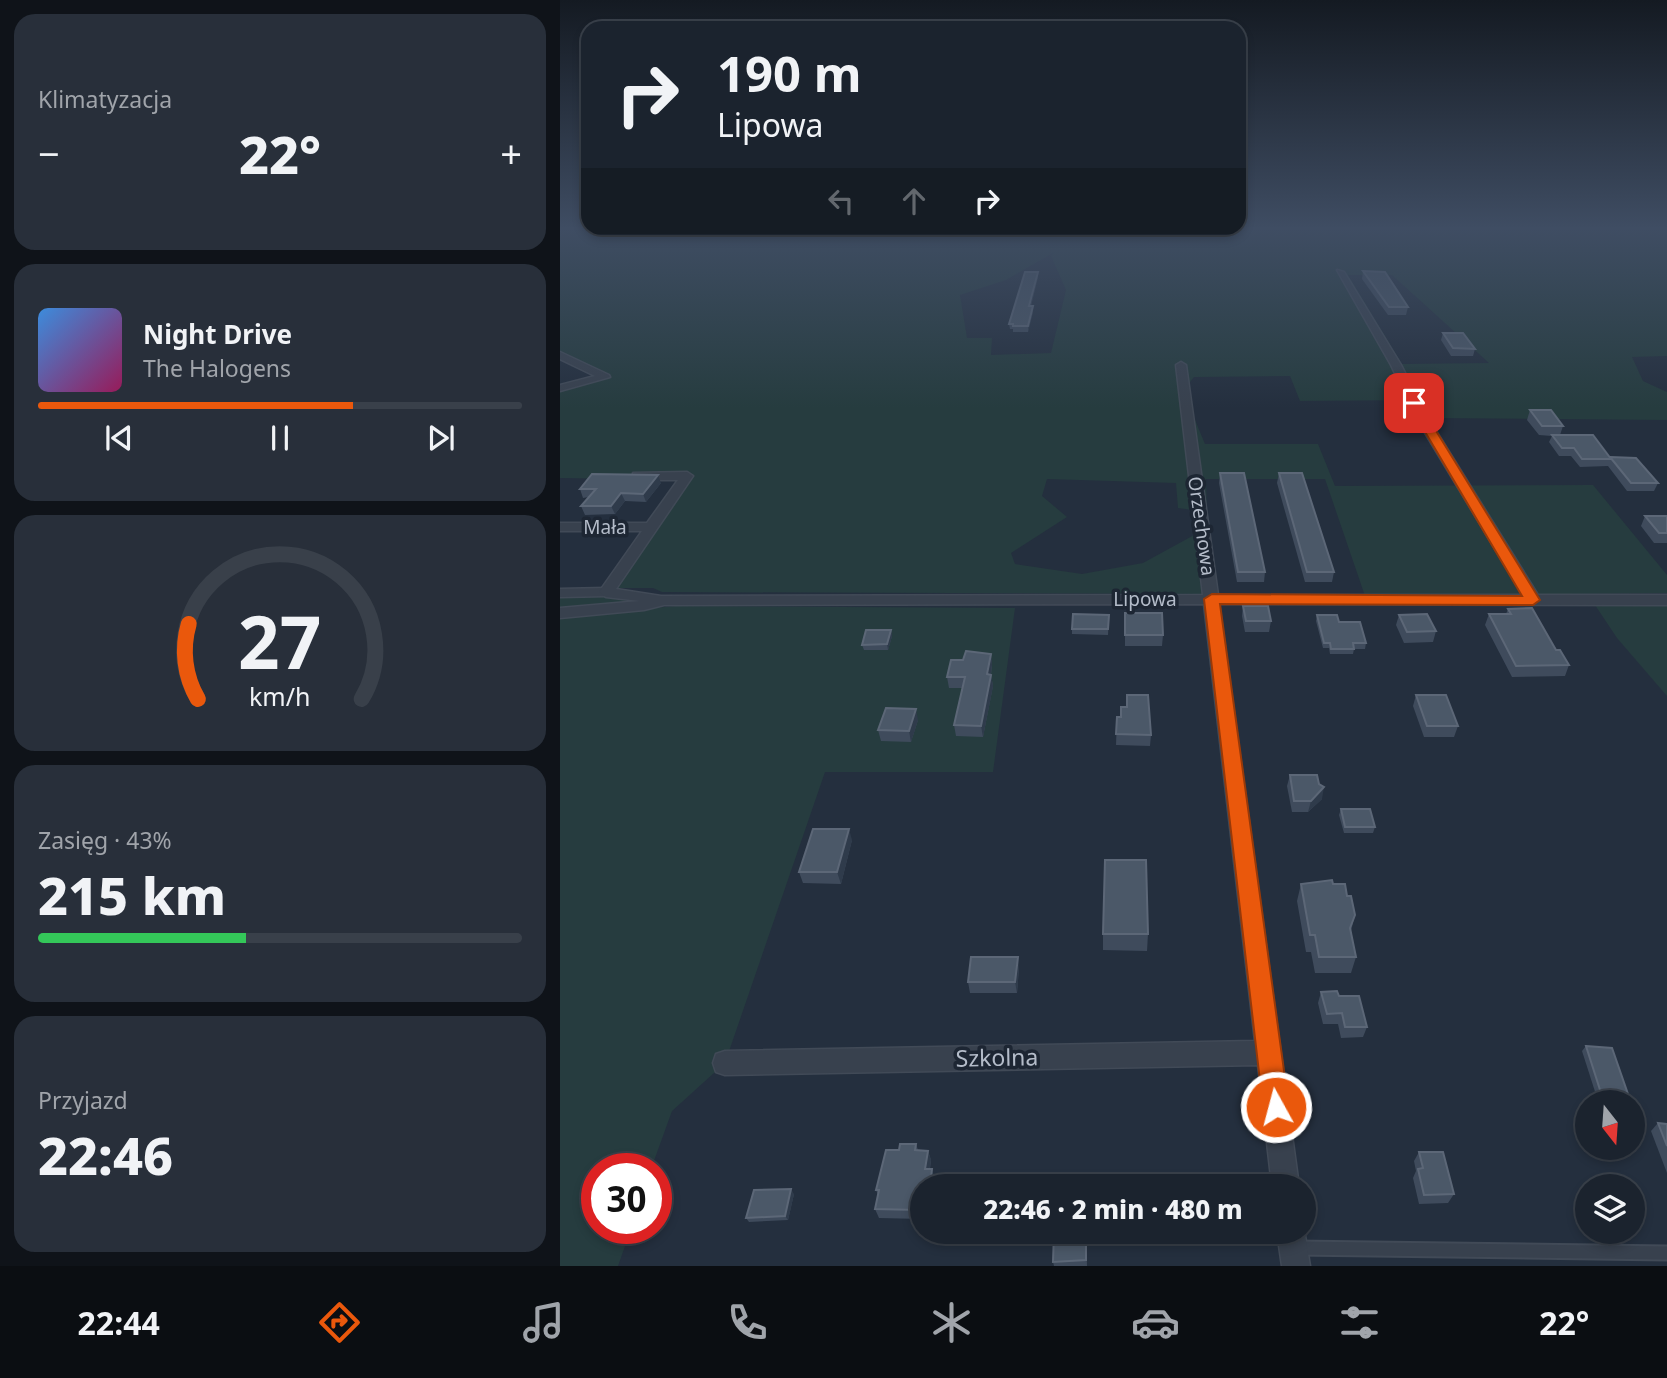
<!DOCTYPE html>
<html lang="pl">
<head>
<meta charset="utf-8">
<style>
  :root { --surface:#1b232e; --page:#282f3a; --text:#f1f3f6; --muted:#a0a4aa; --line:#39404a; --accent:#ea580c }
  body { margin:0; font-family:"Noto Sans",sans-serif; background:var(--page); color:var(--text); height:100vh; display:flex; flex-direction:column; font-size:26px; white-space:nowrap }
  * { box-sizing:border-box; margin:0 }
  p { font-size:23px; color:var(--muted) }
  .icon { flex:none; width:38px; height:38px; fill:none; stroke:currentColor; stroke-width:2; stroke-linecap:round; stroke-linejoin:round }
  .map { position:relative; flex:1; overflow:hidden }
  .drawer { display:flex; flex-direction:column; gap:14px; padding:14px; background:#0f1319; width:560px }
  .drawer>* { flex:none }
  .top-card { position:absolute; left:21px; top:21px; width:665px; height:214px; border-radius:21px; box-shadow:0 4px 10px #0003,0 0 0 2px var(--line); background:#1b232e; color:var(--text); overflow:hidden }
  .needle { width:46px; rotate:163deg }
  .buttons { position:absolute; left:1015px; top:1090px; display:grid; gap:14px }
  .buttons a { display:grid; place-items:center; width:70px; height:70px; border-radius:50%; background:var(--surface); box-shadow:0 4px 10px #0003,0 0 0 2px var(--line); font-size:35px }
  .speed { position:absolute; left:21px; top:1153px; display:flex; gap:14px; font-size:35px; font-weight:700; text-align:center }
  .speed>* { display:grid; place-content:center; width:91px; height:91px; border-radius:50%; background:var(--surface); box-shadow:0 4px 10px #0003,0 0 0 2px var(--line); line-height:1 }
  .speed .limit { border:10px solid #d22; background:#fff; color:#111 }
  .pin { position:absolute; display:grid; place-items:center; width:60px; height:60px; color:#fff; margin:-30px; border-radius:14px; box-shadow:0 4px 10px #0006 }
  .me { position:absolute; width:77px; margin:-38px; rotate:353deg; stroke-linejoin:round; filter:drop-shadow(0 0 5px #0008) }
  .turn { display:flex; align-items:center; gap:24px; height:147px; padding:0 21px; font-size:32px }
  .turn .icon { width:91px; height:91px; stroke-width:2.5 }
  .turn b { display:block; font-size:49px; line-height:60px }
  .lanes { display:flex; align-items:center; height:66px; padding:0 21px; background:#0003; justify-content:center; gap:35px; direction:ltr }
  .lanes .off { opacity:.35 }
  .big { font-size:52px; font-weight:800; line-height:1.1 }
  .drawer .widget { flex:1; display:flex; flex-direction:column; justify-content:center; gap:10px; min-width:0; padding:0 24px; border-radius:21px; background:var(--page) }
  .drawer .dial { align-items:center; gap:0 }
  .dial svg { height:182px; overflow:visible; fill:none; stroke:var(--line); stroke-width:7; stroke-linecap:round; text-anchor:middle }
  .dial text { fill:var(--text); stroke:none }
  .song { display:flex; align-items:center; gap:21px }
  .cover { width:84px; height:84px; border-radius:10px; background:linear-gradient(135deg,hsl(210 70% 55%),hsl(330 70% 35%)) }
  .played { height:7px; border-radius:4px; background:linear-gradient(90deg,var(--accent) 65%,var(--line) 65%) }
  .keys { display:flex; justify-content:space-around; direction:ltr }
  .heat { display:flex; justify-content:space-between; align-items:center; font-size:38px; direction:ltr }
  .charge { height:10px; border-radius:5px; background:linear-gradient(90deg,#34c759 43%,var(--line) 0) }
  .trip { position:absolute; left:350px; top:1174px; width:406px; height:70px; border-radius:35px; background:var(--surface); box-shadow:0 4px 10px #0003,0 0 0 2px var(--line); font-weight:800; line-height:70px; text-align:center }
  .dock { display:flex; height:112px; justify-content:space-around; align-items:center; background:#0b0e12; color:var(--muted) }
  .dock .icon { width:49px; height:49px }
  .dock .on { color:var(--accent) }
  .dock b { font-size:32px; color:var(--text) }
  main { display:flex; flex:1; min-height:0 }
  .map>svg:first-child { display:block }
</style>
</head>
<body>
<main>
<section class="drawer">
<div class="widget"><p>Klimatyzacja</p>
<div class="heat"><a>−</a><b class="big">22°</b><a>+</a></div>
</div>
<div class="widget">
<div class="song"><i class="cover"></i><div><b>Night Drive</b><p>The Halogens</p></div></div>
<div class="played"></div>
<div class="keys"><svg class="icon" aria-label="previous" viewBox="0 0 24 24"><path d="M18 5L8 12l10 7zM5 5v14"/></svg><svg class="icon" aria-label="pause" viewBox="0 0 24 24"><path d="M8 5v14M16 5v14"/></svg><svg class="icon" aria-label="next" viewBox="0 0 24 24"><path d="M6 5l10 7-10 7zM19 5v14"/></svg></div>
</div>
<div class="widget dial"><svg viewBox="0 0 100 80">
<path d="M14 69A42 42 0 1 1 86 69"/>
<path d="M14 69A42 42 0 0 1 10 36" stroke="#ea580c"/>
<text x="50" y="56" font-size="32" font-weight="700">27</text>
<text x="50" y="72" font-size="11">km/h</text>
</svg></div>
<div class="widget"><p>Zasięg · 43%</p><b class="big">215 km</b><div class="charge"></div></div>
<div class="widget"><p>Przyjazd</p><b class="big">22:46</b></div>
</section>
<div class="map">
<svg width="1107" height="1266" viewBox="0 0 1107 1266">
  <rect width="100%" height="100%" fill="#242f3e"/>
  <g fill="#263c3f" fill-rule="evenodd">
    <path d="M0 230H1107V356L1072 357 1083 381 1107 392V420L870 418 860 400 740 401 730 376 634 377 623 391 645 444H758L775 486 1033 485 1107 575V593L805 596 765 479H646L647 512 618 508 616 483 487 479 482 496 507 517 451 553 455 564 522 574 583 563 636 534 642 594 102 592 93 588H55L130 480 0 478V389L44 377 0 355ZM493 253 491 256 506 290 491 353 431 355 432 338H407L400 295 446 280ZM788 275H832L929 363 842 364Z"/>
    <path d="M0 597H70L69 603 0 609Z"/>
    <path d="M1035 605H1107V696L1057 638Z"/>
    <path d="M115 606 455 608 433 772H265L165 1063 112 1111 91 1169H37V1228L71 1229 58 1266H0V617Z"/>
  </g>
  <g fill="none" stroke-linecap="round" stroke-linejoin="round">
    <defs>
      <path id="lane-far1" d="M0 593 46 592"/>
      <path id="lane" d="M736 1248 1107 1253"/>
      <g id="street">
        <path d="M777 270 784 272 841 365 868 418 978 595H1107V605L659 604 739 1186H712L698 1065 165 1075 156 1072 153 1063 156 1054 165 1051 695 1041 644 604 104 605 84 610 0 618V608L80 601 46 597 39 592 82 531H0V523H87L118 480H77L73 479V473L127 472 133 476 56 589 101 596 643 595 616 365 621 362 626 365 658 595H963L856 418 831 365Z"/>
        <path d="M0 352 49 375 50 377 0 391V385L35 376 0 359Z"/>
        <path d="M744 1229 750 1266H722L717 1232H744Z"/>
      </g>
    </defs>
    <use href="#lane-far1" stroke="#414a57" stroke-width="11"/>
    <use href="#lane" stroke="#414a57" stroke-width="17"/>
    <use href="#street" stroke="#414a57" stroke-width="3"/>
    <use href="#lane-far1" stroke="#38414e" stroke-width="8"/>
    <use href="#lane" stroke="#38414e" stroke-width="13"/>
    <use href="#street" fill="#38414e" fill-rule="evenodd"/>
  </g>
  <g fill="#3f4b5c">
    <path d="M803 271 848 307 846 315H828L802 279Z"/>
    <path d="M478 272V277L471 306H473V312L468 332H453V329H450L449 324Z"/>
    <path d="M883 333 915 349 913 356H891L881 340Z"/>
    <path d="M970 410 1003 426 1000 435 1050 458 1098 483 1094 491H1067L1048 466 1020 467 1011 456H999L989 442 992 436 979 435 967 420Z"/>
    <path d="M660 473 705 572 704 582H677L659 483Z"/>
    <path d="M719 473 774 572 772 582H745L717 483Z"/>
    <path d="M101 483 86 502 65 501 55 514 25 515 21 506 29 497 23 498 20 489Z"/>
    <path d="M1085 516H1107V543H1094L1081 526Z"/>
    <path d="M683 606 711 621 709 632H685L682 616Z"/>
    <path d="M948 609 996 650 1009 665 1005 676 952 677 925 625 929 614H946Z"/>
    <path d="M565 613 603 635 602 646H565Z"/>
    <path d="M549 615 548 635 512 634V629Z"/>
    <path d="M757 615 779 622 806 643 805 649H794L793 654H770L769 648H763L756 621Z"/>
    <path d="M839 615 876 631 873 642 844 643 836 625Z"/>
    <path d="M331 630 332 636 328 650H304L302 645Z"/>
    <path d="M431 654 432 665 431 675 433 686 423 737 396 736 394 725 403 688H389L387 677 403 660Z"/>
    <path d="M856 695 898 726 894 737H864L853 706Z"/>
    <path d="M557 717 591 735 590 746 556 745Z"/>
    <path d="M358 720 351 742 321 741 318 730Z"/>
    <path d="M730 775 762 799 748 812H732L727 786Z"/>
    <path d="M781 809 815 827 813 833H784L779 815Z"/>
    <path d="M292 840 281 884 243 883 239 872Z"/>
    <path d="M741 884H773L795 915 791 931 796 957 791 973H755L751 952H746L737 901Z"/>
    <path d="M543 934H588L587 951 543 950Z"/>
    <path d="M459 968 457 993H410L408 982Z"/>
    <path d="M761 992 779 996 807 1027 803 1037 781 1038 778 1024H763L758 1003Z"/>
    <path d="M1026 1046 1069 1097 1065 1102 1038 1101 1022 1051Z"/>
    <path d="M1098 1123 1107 1124V1173L1091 1131Z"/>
    <path d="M356 1144 358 1150 368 1151 371 1160 370 1169 375 1179 362 1186V1219L319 1218 315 1209 318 1195 316 1190 339 1150Z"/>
    <path d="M859 1152 894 1194 888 1203 859 1204 853 1178 856 1171 854 1161Z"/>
    <path d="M234 1194 228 1220 189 1222 186 1218Z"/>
    <path d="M526 1232 527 1266H494L493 1262Z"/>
  </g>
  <g fill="#2f3b4b">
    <path d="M478 272V277L469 312V306Z"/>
    <path d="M473 306V312L468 332V326Z"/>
    <path d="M98 475 101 483 86 502 83 494Z"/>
    <path d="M61 493 65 501 55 514 51 506Z"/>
    <path d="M331 630 332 636 328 650 327 644Z"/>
    <path d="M431 654 432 665 429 686 427 674Z"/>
    <path d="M431 675 433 686 423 737 421 726Z"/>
    <path d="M356 709 358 720 351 742 349 731Z"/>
    <path d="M764 787 762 799 748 812 751 801Z"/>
    <path d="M289 829 292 840 281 884 277 872Z"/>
    <path d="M458 957 459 968 457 993 455 982Z"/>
    <path d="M368 1151 371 1160 368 1178 365 1169Z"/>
    <path d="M372 1169 375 1179 374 1186H370Z"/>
    <path d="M231 1189 234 1194 228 1220 225 1216Z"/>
    <path d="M362 1191V1219L359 1210Z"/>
  </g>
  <g fill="#4b5868" stroke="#5c6777" stroke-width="2">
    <path d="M803 271 825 272 848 307H829Z"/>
    <path d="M465 272H478L469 306H473L468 326H453V324H449Z"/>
    <path d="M883 333H903L915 349 893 348Z"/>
    <path d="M970 410H991L1003 426H982Z"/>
    <path d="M992 435H1033L1051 459H1022L1014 448H1002Z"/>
    <path d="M1050 457 1076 458 1098 483H1071Z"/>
    <path d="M660 473H684L705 572H678Z"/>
    <path d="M719 473H742L774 572H747Z"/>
    <path d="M32 474 98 475 83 494 61 493 51 506H21L36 489H20Z"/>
    <path d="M1085 516H1107V533H1099Z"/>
    <path d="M683 606H708L711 621H686Z"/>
    <path d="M972 608 996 650H1000L1009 665 956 666 929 614H951L948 609Z"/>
    <path d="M565 613H602L603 635H565Z"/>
    <path d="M513 614 549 615 548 629H512Z"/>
    <path d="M867 614 876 631 847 632 839 615Z"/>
    <path d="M757 615H777L779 622H800L806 643H793L794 649H771L770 643H764Z"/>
    <path d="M306 630H331L327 644 302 645Z"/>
    <path d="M406 651 431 654 427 674 431 675 421 726 394 725 405 677H387L391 660H403Z"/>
    <path d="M567 695H588L591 735 556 734 557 717H561V707H567Z"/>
    <path d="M856 695H886L898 726H867Z"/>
    <path d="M326 708 356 709 349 731 318 730Z"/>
    <path d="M730 775H757L759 784 764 787 751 801H734Z"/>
    <path d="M781 809H810L815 827H785Z"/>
    <path d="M253 829H289L277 872H239Z"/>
    <path d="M545 860H586L588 934H543Z"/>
    <path d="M772 880 773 884H785L787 896H791L795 915 790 928 796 957H759L755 935H750L741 884Z"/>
    <path d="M411 957H458L455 982H408Z"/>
    <path d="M777 991 779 996H799L807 1027H785L782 1013 767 1014 761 992Z"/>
    <path d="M1026 1046 1052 1048 1069 1097 1042 1096Z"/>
    <path d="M1098 1123 1107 1124V1146Z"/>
    <path d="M340 1144H356L355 1150 368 1151 365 1169H372L370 1186H362L359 1210 315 1209 319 1190H316L326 1150H339Z"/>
    <path d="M859 1152H883L894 1194 864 1195 858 1169 863 1168Z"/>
    <path d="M581 1183V1186H543Z"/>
    <path d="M231 1189 225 1216 186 1218 194 1190Z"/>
    <path d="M494 1232H526V1260L493 1262Z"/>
  </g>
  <linearGradient id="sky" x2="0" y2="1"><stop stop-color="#141a22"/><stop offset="0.56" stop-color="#3f4d63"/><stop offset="1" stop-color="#3f4d63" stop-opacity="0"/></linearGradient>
  <rect width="1107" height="408" fill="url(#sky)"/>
  <path fill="#ea580c" stroke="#983908" stroke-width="2" d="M850 400 859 403 980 600 973 605 660 604 729 1107 725 1116 716 1119 707 1116 703 1107 644 599 652 594 962 596 848 403Z"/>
  <g text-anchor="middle" stroke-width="7" stroke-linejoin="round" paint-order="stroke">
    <g font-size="19" fill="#b4bcc9" stroke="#1d2633">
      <text transform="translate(642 526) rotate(82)" y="7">Orzechowa</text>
      <text x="45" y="534">Mała</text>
      <text x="585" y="606">Lipowa</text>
    </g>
    <g font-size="23" fill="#b4bcc9" stroke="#1d2633">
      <text transform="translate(437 1058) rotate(-1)" y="8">Szkolna</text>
    </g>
  </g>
</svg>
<div class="buttons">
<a><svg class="needle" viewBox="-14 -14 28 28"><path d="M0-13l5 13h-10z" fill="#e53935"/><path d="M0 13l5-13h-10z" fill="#a0a4aa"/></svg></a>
<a><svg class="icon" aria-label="layers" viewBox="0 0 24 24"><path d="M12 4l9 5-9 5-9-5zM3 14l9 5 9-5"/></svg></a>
</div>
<div class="speed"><div class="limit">30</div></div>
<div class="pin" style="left:854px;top:403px;background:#d93025"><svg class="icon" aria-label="arrive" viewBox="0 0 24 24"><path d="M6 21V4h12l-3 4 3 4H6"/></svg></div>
<svg class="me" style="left:716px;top:1107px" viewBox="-20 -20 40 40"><circle r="17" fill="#ea580c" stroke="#fff" stroke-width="3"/><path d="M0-11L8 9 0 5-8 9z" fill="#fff"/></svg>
<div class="trip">22:46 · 2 min · 480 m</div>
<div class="top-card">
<div class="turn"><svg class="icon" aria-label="right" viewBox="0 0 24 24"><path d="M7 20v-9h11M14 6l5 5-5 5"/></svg><div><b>190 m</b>Lipowa</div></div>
<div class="lanes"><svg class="icon off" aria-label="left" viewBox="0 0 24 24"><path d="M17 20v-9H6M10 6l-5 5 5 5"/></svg><svg class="icon off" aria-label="ahead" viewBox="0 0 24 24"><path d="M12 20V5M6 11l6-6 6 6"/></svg><svg class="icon" aria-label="right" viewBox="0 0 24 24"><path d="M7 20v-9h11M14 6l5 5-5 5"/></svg></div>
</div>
</div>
</main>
<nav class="dock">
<b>22:44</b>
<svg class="icon on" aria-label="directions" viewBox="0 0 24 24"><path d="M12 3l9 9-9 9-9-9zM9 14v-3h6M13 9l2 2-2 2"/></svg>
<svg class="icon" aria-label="music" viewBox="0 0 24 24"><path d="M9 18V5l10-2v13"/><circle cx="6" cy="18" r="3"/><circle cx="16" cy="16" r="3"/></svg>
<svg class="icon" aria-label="phone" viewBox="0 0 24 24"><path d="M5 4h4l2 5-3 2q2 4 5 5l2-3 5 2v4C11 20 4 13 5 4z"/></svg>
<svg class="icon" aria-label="climate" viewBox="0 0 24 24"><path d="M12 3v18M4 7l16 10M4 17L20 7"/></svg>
<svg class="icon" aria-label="car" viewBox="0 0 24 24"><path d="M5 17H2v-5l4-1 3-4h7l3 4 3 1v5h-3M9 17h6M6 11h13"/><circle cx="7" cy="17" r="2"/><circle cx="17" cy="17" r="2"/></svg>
<svg class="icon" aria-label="filters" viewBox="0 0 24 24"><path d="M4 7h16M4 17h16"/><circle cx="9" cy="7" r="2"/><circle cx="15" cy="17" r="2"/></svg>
<b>22°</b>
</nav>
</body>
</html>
